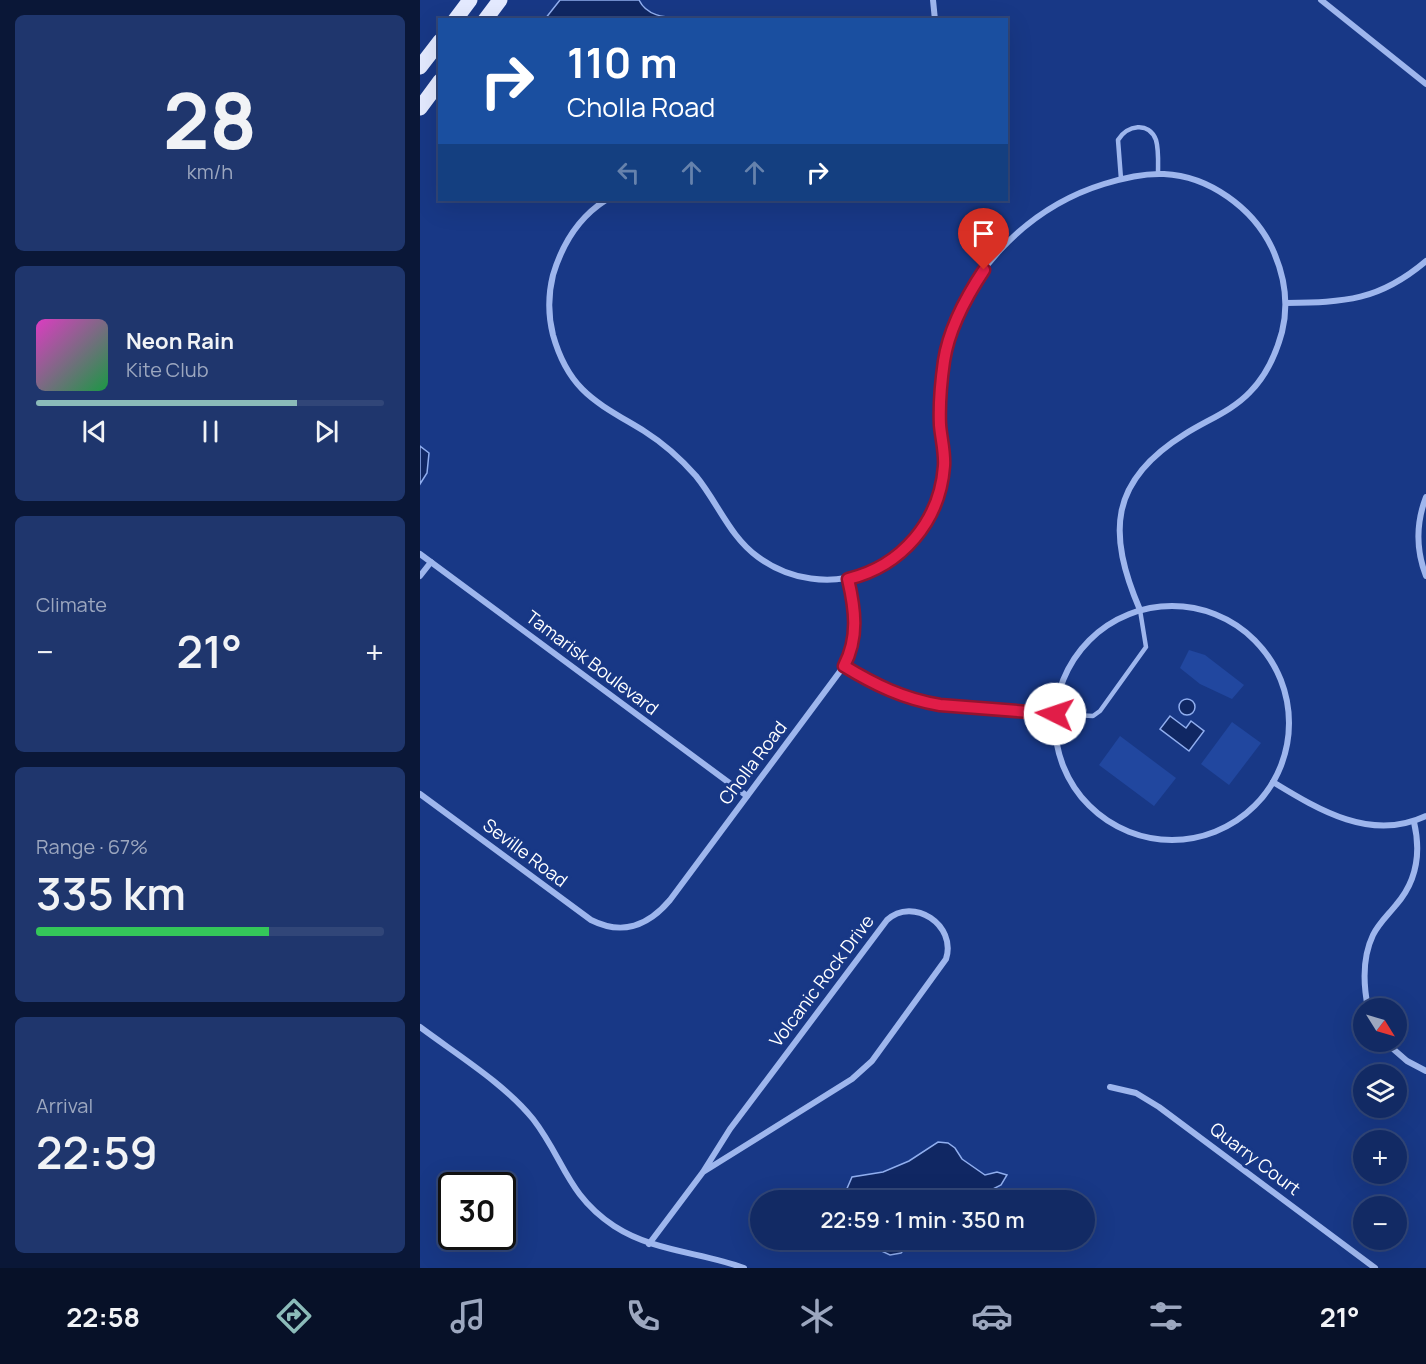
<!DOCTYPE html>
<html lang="en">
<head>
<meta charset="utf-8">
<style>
  :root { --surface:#122a64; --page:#1f366d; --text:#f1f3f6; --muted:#9ca7bf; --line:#314678; --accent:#8bbbb9 }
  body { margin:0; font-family:Manrope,sans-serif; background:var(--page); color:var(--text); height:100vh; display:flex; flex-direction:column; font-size:22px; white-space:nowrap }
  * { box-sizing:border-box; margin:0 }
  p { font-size:20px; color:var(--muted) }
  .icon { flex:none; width:33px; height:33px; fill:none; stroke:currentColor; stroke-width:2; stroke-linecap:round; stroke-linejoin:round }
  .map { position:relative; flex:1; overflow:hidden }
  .details { display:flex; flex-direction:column; gap:15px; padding:15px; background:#0a1737; width:420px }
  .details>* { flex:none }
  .banner { position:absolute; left:18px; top:18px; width:570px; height:183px; border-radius:0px; box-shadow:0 6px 24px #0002,0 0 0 2px var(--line); background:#1a4fa0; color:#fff; overflow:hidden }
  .needle { width:39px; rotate:127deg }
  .tools { position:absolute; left:933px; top:998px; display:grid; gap:12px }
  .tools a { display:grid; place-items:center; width:54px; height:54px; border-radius:50%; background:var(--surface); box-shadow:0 6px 24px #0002,0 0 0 2px var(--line); font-size:30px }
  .speed { position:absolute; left:18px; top:1172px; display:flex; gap:12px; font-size:30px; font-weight:700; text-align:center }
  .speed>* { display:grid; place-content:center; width:78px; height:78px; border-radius:50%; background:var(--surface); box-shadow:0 6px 24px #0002,0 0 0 2px var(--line); line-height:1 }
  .speed .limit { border:3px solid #111; border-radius:9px; background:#fff; color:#111 }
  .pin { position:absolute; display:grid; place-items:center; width:51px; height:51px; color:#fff; margin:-62px -26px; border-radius:50% 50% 50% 0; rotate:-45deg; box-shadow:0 0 6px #0007 }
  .pin .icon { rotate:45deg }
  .me { position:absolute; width:66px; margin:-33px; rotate:274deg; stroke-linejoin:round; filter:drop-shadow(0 0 4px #0008) }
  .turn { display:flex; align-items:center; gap:21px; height:126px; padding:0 30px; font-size:27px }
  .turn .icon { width:78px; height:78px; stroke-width:2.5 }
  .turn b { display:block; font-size:42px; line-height:51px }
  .lanes { display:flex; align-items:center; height:57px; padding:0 30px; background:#0003; justify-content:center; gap:30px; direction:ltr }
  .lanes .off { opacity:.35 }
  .big { font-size:45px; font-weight:600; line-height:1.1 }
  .details .tile { flex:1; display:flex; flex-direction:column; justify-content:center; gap:9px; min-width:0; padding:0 21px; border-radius:9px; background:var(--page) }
  .details .dial { align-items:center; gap:0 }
  .dial b { font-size:78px; line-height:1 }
  .song { display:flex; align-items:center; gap:18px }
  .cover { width:72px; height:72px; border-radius:9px; background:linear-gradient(135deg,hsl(310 70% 55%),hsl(140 70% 35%)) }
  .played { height:6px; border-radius:3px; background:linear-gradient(90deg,var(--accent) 75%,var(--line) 75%) }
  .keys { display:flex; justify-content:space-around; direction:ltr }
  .heat { display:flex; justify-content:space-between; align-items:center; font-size:33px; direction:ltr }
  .charge { height:9px; border-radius:4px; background:linear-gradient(90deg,#34c759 67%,var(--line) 0) }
  .trip { position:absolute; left:330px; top:1190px; width:345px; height:60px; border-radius:30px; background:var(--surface); box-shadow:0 6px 24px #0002,0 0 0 2px var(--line); font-weight:600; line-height:60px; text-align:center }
  .tabs { display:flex; height:96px; justify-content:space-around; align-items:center; background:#071128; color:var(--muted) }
  .tabs .icon { width:42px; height:42px }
  .tabs .active { color:var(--accent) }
  .tabs b { font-size:27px; color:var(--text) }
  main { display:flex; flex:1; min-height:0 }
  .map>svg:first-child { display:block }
</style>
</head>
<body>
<main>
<section class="details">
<div class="tile dial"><b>28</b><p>km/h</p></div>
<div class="tile">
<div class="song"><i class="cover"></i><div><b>Neon Rain</b><p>Kite Club</p></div></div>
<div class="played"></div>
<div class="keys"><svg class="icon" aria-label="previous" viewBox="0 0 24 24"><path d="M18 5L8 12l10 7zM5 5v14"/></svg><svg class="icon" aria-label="pause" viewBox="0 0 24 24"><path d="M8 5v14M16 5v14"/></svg><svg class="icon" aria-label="next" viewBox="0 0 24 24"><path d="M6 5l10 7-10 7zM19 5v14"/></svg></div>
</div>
<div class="tile"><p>Climate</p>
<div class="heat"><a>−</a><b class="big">21°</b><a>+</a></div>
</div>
<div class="tile"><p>Range · 67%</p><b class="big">335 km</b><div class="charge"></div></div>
<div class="tile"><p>Arrival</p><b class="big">22:59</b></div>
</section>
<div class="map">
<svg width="1006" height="1268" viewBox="0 0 1006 1268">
  <rect width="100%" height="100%" fill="#183886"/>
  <g fill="#21479f">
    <path d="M769 650 785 655 824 685 812 699 780 684 760 668Z"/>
    <path d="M812 722 841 743 809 785 781 764Z"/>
    <path d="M700 736 756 778 734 806 679 765Z"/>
  </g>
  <g fill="#102763" stroke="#90aeef" stroke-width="1.5">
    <path d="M140 0H219C228 19 251 17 268 19H125Z"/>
    <path d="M0 446 9 453 7 473 0 484Z"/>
    <circle cx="767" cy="707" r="8"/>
    <path d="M750 716 766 728 771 721 784 731 769 751 740 729Z"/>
    <path d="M518 1142 528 1143 535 1148 542 1159 565 1175 577 1172 587 1175 581 1185 567 1192H547L525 1200H422L432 1177 463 1172 489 1161Z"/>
    <path d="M448 1239H493L481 1253 470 1255 457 1249Z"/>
  </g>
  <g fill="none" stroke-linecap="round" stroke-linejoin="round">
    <g stroke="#9eb6ed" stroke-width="4.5">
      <path d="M701 179 698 140C707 125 729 121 736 140 739 150 738 163 738 174"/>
      <path d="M635 714 673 716 680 711 726 647 720 610"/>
    </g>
    <g stroke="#9eb6ed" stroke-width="6">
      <path d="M513 0 515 20"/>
      <path d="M901 0 1006 84"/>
      <path d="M186 200C159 217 142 245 133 275 128 295 128 315 133 335 149 392 178 403 224 431 243 443 261 459 276 476 298 503 310 537 338 557 404 605 496 573 519 496 526 469 521 446 520 419 519 399 521 379 524 359 539 277 606 208 684 184 703 178 723 173 744 174 789 176 833 208 852 248 864 274 869 304 862 332 856 354 846 376 830 392 812 411 787 420 765 434 689 481 687 533 720 610"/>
      <path d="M866 303C925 302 959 301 1006 261"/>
      <path d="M1006 497C996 523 996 550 1006 576"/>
      <path d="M0 554 327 796"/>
      <path d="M0 576 11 562"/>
      <circle cx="752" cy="723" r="117"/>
      <path d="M424 666C455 685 484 699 520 705L635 714"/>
      <path d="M853 782C899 810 951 842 1006 816"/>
      <path d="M0 794 171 920C203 936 228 926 250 900L424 666C439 637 435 609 428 579"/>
      <path d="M948 1008C943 983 942 958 953 935 959 923 968 915 976 905 997 881 1001 852 994 822"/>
      <path d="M0 1027C36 1054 85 1084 113 1119 144 1159 147 1195 194 1226 234 1252 281 1252 324 1268"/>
      <path d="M964 1041 987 1061 1006 1071"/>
      <path d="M690 1087 716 1093 739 1107 955 1268"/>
      <path d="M229 1244 283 1172 310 1129 467 920C493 896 537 925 526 959L452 1061 432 1079 283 1172"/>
    </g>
    <g stroke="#e4eaff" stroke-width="15">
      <path d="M35 20 50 0"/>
      <path d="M65 20 80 0"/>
      <path d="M0 67 20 41"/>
      <path d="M0 108 20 81"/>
    </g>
  </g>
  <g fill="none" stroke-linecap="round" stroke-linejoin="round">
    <defs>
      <path id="route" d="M564 270C546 297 529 328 524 361 521 382 519 403 520 425 521 438 525 452 524 466 520 521 482 566 428 579 435 609 439 637 424 666 455 685 484 699 520 705L635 714"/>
    </defs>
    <use href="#route" stroke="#92132f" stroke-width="15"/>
    <use href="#route" stroke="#e11d48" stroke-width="10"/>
  </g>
  <g text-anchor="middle" stroke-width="6" stroke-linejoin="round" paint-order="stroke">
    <g font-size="18" fill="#fff" stroke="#183886">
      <text transform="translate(172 663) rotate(37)" y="6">Tamarisk Boulevard</text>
      <text transform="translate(333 763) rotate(-53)" y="6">Cholla Road</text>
      <text transform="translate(105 853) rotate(37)" y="6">Seville Road</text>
      <text transform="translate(402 981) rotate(-53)" y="6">Volcanic Rock Drive</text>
      <text transform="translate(835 1159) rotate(37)" y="6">Quarry Court</text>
    </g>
  </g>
</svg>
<div class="tools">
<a><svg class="needle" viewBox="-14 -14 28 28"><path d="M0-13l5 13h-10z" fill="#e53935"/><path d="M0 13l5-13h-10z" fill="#9ca7bf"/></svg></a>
<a><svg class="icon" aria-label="layers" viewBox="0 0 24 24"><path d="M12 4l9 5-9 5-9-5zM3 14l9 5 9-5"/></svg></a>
<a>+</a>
<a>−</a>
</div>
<div class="speed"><div class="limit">30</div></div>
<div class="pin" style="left:564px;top:270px;background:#d93025"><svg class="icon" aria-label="arrive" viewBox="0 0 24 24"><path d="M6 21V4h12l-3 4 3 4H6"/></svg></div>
<svg class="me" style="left:635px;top:714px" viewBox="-20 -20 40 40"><circle r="19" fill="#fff"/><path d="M0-13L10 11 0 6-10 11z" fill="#e11d48"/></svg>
<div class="trip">22:59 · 1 min · 350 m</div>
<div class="banner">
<div class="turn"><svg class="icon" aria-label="right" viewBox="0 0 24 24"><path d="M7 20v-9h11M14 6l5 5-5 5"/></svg><div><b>110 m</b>Cholla Road</div></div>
<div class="lanes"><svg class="icon off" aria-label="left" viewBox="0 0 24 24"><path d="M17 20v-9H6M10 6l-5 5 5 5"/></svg><svg class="icon off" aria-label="ahead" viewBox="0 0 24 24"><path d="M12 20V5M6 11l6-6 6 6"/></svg><svg class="icon off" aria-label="ahead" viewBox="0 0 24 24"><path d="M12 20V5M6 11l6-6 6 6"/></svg><svg class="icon" aria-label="right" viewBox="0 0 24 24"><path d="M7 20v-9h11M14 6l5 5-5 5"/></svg></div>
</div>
</div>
</main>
<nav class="tabs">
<b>22:58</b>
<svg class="icon active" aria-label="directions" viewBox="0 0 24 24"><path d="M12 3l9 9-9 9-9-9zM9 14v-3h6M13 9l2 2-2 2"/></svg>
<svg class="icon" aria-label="music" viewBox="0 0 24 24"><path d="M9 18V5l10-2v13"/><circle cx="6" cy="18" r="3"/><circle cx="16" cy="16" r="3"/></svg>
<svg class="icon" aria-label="phone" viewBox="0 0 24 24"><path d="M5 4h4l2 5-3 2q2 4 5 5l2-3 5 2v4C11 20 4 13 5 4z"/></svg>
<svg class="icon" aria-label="climate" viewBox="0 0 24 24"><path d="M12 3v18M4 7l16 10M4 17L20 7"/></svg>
<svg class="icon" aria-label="car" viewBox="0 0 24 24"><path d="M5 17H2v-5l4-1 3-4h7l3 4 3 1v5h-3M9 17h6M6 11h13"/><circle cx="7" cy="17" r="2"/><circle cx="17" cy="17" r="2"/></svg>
<svg class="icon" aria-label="filters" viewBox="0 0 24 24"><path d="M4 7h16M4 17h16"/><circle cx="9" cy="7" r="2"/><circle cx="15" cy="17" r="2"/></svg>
<b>21°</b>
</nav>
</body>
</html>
